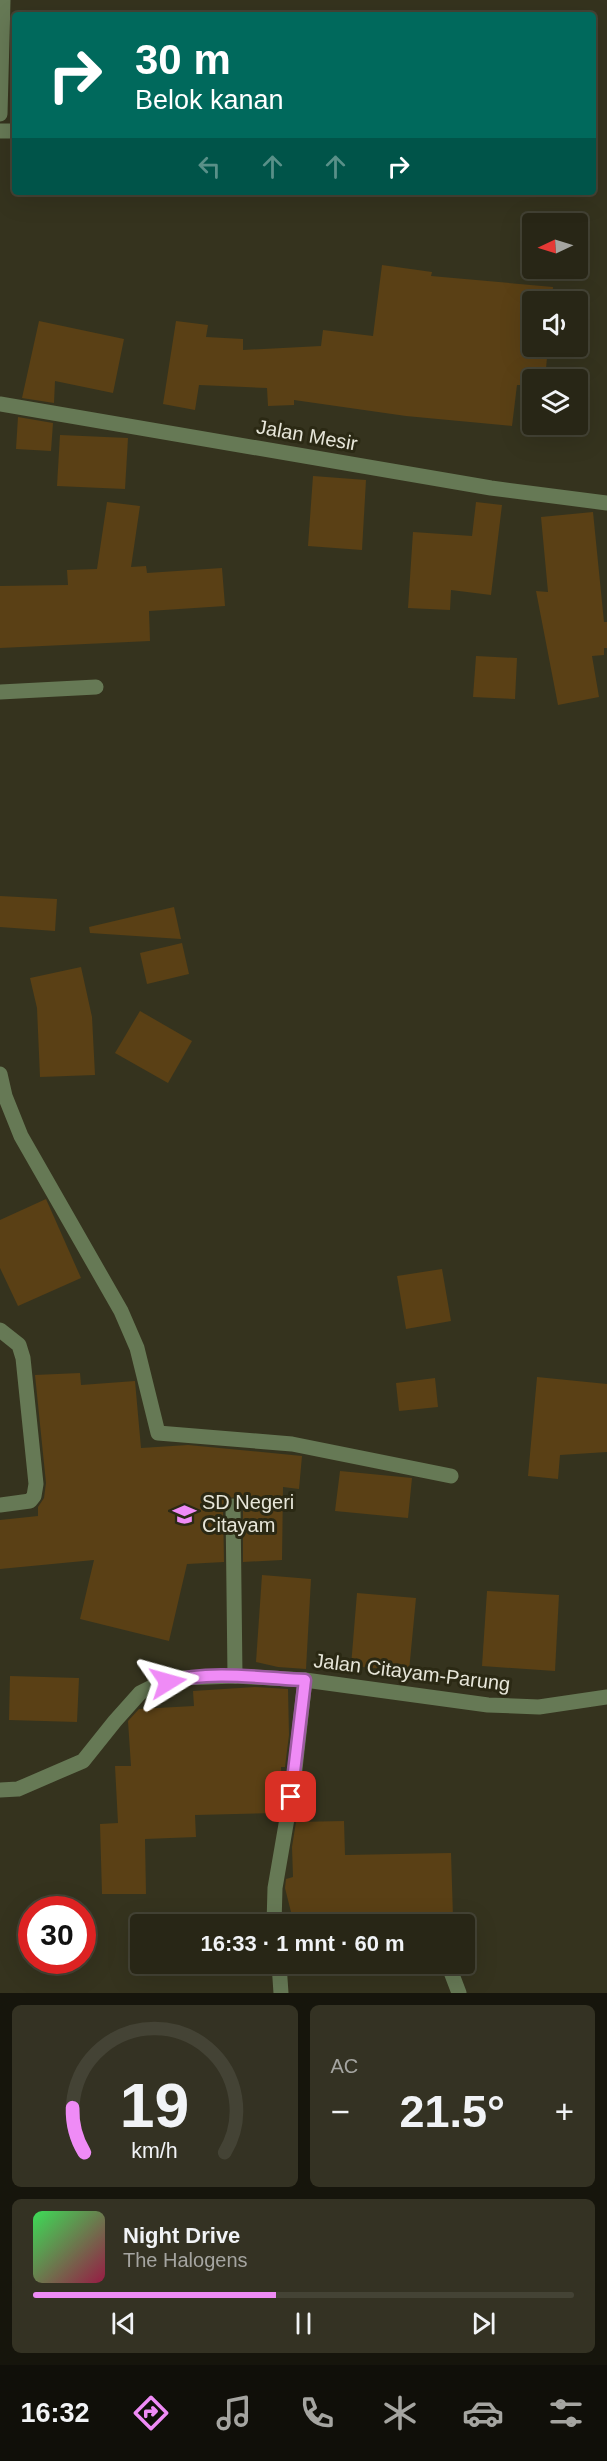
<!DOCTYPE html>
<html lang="id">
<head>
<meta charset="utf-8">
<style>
  :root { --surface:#282616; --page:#343223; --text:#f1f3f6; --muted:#a5a5a1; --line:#444335; --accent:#ef8bf6 }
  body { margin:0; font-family:Helvetica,sans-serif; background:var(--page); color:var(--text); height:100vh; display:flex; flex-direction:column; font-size:22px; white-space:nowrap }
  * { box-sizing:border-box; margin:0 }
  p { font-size:20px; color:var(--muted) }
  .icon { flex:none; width:33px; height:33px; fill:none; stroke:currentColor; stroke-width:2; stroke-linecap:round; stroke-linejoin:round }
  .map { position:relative; height:1993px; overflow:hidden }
  .drawer { display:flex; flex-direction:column; gap:12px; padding:12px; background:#16150c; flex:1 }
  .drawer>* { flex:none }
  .guide { position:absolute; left:12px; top:12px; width:584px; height:183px; border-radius:6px; box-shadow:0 6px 24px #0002,0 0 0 2px var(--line); background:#00695c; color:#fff; overflow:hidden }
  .needle { width:39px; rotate:266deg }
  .controls { position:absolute; left:522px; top:213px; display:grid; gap:12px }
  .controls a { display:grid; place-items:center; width:66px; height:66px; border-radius:6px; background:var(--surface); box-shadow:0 6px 24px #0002,0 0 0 2px var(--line); font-size:30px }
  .speed { position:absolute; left:18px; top:1896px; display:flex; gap:12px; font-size:30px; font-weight:700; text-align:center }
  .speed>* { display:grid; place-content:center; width:78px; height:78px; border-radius:50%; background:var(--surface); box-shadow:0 6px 24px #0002,0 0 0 2px var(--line); line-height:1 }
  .speed .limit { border:9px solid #d22; background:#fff; color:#111 }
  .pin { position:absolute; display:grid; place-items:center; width:51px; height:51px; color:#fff; margin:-26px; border-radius:12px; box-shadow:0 3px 9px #0006 }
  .me { position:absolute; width:66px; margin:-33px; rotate:82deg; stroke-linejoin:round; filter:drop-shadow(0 0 4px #0008) }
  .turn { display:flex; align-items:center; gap:21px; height:126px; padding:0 24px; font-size:27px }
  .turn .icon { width:78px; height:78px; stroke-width:2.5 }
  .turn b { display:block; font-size:42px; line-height:51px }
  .lanes { display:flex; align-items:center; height:57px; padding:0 24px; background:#0003; justify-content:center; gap:30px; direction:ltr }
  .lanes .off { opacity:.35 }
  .big { font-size:45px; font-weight:800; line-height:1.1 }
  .drawer .widget { flex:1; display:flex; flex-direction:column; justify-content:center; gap:9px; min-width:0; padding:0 21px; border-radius:9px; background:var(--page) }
  .drawer .dial { align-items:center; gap:0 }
  .dial svg { height:156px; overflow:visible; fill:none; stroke:var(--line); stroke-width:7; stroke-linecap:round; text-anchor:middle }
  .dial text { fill:var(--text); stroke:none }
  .song { display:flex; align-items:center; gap:18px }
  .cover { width:72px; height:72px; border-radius:9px; background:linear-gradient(135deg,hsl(130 70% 55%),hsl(340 70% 35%)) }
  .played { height:6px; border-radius:3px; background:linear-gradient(90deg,var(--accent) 45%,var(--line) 45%) }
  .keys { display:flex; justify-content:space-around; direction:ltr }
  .heat { display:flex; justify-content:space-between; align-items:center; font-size:33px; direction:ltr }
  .drawer .tiles { flex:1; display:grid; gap:12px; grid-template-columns:1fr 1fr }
  .widget:last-child { grid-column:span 2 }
  .trip { position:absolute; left:130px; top:1914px; width:345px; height:60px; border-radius:6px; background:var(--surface); box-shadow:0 6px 24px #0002,0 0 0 2px var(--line); font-weight:800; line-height:60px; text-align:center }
  .dock { display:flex; height:96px; justify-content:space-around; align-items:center; background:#100f09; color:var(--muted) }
  .dock .icon { width:42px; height:42px }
  .dock .on { color:var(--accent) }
  .dock b { font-size:27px; color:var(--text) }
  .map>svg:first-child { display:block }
</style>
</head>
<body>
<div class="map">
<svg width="607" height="1993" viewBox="0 0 607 1993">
  <rect width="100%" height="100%" fill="#35331e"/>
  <g fill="#5a4015">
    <path d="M382 265 432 272 431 276 553 287 552 302H532V346H548L545 380H532V385H517L512 426 406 416 294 400V405L268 406 267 388 199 385 195 410 163 404 176 321 208 325 206 337 243 339V350L321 346 323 330 373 336Z"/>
    <path d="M39 321 124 339 113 393 55 381 54 403 22 398Z"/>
    <path d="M18 417 53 423 51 451 16 449Z"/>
    <path d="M60 435 128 438 125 489 57 486Z"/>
    <path d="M313 476 366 480 362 550 308 546Z"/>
    <path d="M107 502 140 506 131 567 146 566 147 573 222 568 225 606 149 611 150 641 0 648V586L68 585 67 570 97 569Z"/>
    <path d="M476 502 502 505 491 595 451 590 450 610 408 608 413 532 472 536Z"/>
    <path d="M593 512 604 622H607V648H604V655L592 656 599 697 558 705 536 591 548 592 541 517Z"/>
    <path d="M476 656 517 658 515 699 473 697Z"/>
    <path d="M0 896 57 899 55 931 0 927Z"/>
    <path d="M174 907 181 939 90 933 89 927Z"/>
    <path d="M182 943 189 974 147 984 140 953Z"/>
    <path d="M81 967 92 1017 95 1075 40 1077 37 1008 30 978Z"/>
    <path d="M140 1011 192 1041 168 1083 115 1053Z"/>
    <path d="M46 1199 81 1278 18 1306 0 1268V1220Z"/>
    <path d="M442 1269 451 1321 406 1329 397 1276Z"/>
    <path d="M80 1373 81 1385 135 1381 141 1448 188 1445 302 1456 299 1489 283 1487 282 1560 243 1562V1505L237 1497 228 1498 223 1506 224 1562 187 1564 169 1641 80 1619 94 1560 0 1569V1520L38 1516V1507L44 1498 46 1483 35 1375Z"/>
    <path d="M537 1377 607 1384V1452L560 1455 558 1479 528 1476Z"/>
    <path d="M435 1378 438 1407 399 1411 396 1383Z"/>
    <path d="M340 1471 412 1478 408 1518 335 1511Z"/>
    <path d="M262 1575 311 1579 306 1669 278 1667 256 1662Z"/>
    <path d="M487 1591 559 1595 555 1671 482 1666Z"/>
    <path d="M357 1593 416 1598 409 1671 351 1666Z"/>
    <path d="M10 1676 79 1678 77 1722 9 1720Z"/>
    <path d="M255 1687 288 1689 289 1735 285 1767H281L282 1790 278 1813 195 1815 196 1837 145 1839 146 1894H102L100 1824 118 1823 115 1766H131L128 1721 139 1709 194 1706 193 1691Z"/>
    <path d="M344 1821 345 1855 451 1853 453 1917 366 1919V1924H339L338 1913 294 1924 285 1888 286 1879 293 1877 292 1847 296 1822Z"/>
  </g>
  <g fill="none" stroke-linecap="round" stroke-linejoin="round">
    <g stroke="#667955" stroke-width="15">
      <path d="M0 114 3 0"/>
      <path d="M0 131H15"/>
      <path d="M0 404 491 488 607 503"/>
      <path d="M0 692 96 687"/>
      <path d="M0 1074 5 1096 21 1136 121 1311 137 1348 158 1433 292 1444 451 1476"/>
      <path d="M0 1330 19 1345 23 1358 36 1484 34 1496 30 1501 0 1505"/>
      <path d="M233 1506 235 1676"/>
      <path d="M0 1790 18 1789 83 1761 115 1721 140 1693 156 1685 181 1678 235 1676 305 1680 488 1705 539 1707 607 1697"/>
      <path d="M274 1924 275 1888 294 1778 305 1680"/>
      <path d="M279 1964 281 1993"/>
      <path d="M448 1964 459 1993"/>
    </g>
  </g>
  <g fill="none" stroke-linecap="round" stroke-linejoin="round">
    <defs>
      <path id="route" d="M168 1682C209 1670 263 1678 305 1680L291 1797"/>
    </defs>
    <use href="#route" stroke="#9b5aa0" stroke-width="15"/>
    <use href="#route" stroke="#ef8bf6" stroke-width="10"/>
  </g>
  <defs>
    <symbol id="school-bare" viewBox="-9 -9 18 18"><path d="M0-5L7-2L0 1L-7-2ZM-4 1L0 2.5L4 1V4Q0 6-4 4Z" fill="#ef8bf6" stroke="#2b2914" stroke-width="2.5" paint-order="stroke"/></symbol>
  </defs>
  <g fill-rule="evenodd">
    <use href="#school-bare" x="168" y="1498" width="33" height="33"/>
  </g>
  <g text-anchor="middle" stroke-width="6" stroke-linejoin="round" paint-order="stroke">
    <g font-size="20" fill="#e7e6d9" stroke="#2b2914">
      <text transform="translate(307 435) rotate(10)" y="7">Jalan Mesir</text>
      <text transform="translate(412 1672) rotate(7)" y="7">Jalan Citayam-Parung</text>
    </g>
    <g font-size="20" fill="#e7e6d9" stroke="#2b2914" text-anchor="start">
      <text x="202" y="1509">SD Negeri<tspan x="202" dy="23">Citayam</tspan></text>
    </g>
  </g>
</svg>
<div class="controls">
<a><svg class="needle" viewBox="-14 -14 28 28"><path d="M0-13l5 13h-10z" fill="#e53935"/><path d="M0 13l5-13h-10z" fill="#a5a5a1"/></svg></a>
<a><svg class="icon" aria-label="sound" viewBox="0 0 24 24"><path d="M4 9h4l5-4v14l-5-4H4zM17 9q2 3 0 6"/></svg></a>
<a><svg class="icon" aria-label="layers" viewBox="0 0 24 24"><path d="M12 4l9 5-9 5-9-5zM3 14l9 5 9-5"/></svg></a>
</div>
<div class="speed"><div class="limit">30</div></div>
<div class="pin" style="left:291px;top:1797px;background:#d93025"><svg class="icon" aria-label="arrive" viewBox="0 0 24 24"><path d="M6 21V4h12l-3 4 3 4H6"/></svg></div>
<svg class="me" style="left:168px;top:1682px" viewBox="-20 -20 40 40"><path d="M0-17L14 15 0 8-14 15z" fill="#ef8bf6" stroke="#fff" stroke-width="4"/></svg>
<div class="trip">16:33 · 1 mnt · 60 m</div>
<div class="guide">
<div class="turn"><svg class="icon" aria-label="right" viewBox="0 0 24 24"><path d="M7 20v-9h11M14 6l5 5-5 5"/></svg><div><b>30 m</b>Belok kanan</div></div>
<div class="lanes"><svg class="icon off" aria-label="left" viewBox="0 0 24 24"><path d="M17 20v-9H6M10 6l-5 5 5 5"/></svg><svg class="icon off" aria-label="ahead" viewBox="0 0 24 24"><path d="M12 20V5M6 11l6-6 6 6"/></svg><svg class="icon off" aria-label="ahead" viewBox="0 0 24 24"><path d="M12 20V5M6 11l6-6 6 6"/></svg><svg class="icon" aria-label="right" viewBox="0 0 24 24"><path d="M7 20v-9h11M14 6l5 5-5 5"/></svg></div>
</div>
</div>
<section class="drawer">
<div class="tiles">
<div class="widget dial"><svg viewBox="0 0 100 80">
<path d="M14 69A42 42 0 1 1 86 69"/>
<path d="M14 69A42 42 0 0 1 8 46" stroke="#ef8bf6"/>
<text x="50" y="56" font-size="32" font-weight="700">19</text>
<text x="50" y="72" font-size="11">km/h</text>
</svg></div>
<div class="widget"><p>AC</p>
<div class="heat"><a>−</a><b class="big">21.5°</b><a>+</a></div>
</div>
<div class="widget">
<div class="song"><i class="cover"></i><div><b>Night Drive</b><p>The Halogens</p></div></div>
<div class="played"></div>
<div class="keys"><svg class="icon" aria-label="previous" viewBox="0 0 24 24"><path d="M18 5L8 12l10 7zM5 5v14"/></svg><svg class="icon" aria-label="pause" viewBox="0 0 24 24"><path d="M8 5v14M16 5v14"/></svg><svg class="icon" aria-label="next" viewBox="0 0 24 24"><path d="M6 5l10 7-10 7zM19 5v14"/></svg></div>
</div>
</div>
</section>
<nav class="dock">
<b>16:32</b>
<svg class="icon on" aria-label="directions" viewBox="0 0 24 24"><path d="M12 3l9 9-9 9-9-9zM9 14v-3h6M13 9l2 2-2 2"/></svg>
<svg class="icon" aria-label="music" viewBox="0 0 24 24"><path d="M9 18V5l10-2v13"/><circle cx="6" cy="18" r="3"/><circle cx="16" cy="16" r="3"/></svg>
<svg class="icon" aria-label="phone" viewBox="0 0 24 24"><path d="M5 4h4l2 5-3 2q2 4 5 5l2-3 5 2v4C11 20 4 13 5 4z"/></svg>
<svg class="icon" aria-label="climate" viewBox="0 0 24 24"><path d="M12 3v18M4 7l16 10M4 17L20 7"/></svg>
<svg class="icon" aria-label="car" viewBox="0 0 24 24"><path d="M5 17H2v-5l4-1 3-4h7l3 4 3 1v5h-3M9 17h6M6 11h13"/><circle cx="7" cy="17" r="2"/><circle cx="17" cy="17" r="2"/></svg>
<svg class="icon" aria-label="filters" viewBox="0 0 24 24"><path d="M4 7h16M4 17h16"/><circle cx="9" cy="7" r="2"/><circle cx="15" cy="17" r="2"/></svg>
</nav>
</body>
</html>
